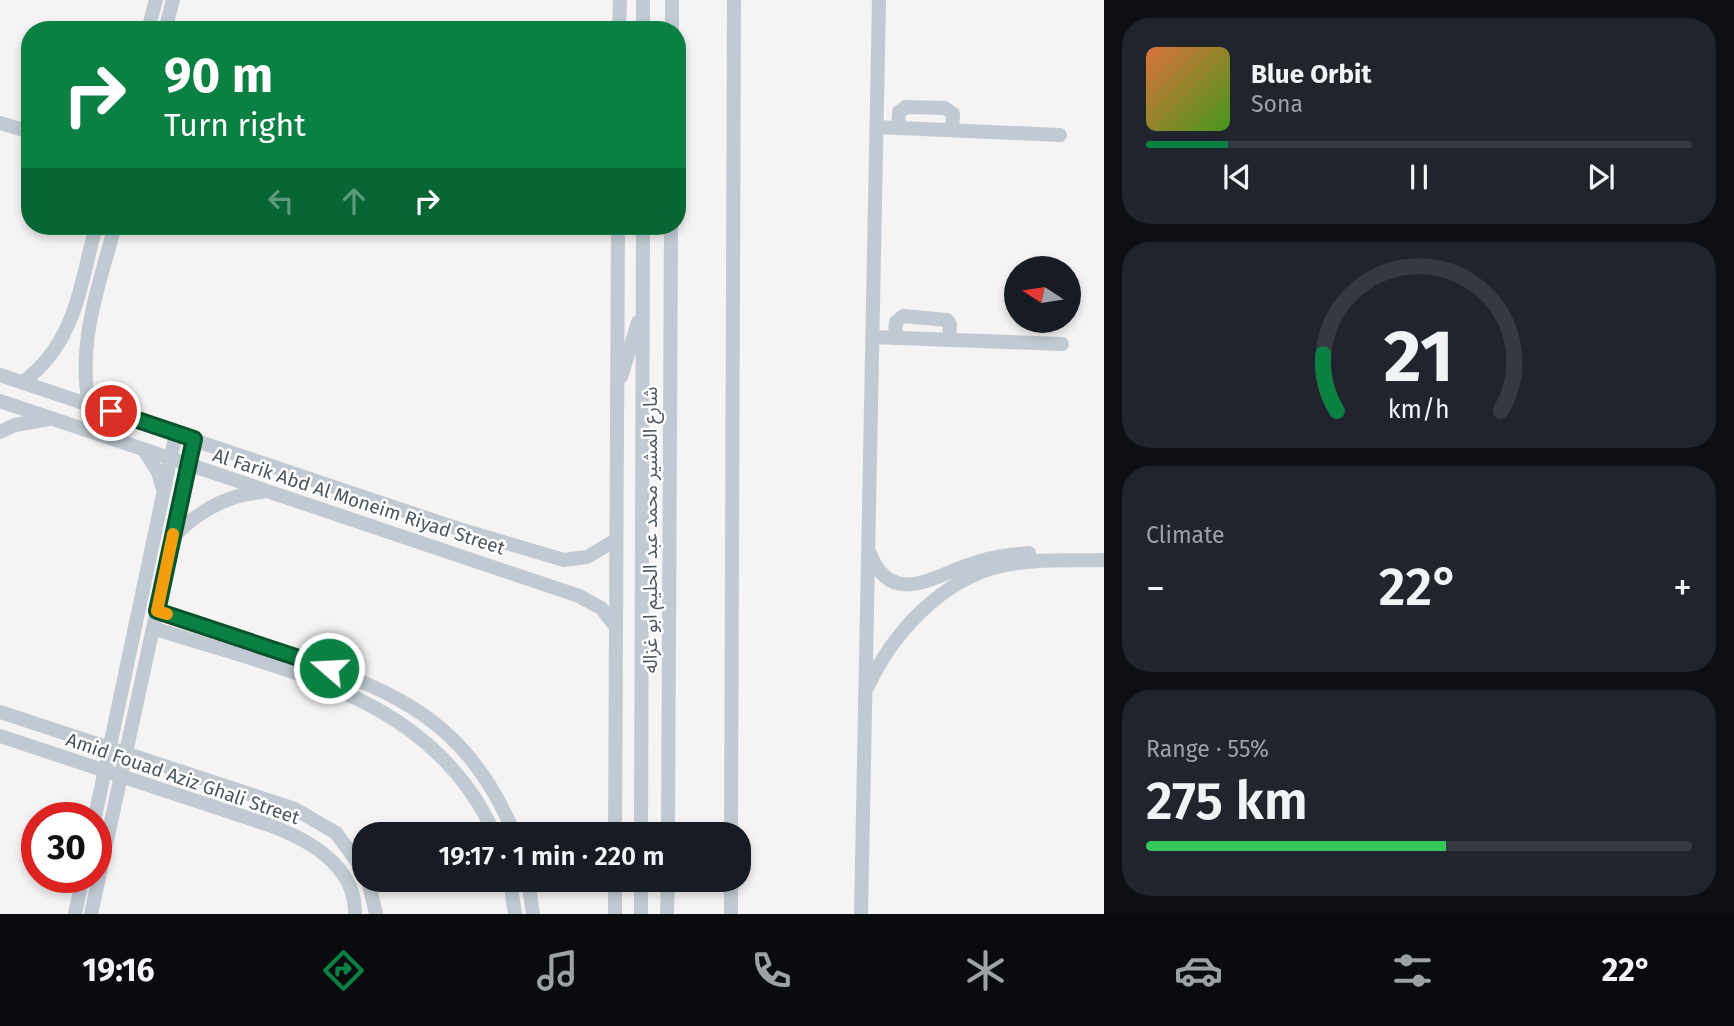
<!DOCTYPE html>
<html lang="en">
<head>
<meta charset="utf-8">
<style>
  :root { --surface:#171b24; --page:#20242c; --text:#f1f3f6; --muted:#9ea1a6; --line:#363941; --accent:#0b8043 }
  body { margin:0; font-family:"Fira Sans","Noto Sans Arabic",sans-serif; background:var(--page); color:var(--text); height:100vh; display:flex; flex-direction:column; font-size:26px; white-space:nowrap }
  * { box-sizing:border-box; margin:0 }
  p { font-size:23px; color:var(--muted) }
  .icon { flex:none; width:38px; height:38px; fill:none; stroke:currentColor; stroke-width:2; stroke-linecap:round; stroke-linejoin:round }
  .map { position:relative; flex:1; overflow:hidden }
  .sheet { display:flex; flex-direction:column; gap:18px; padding:18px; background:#0d0f14; width:630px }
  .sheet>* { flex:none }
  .hud { position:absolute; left:21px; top:21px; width:665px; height:214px; border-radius:28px; box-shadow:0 4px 10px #0003; background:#0b8043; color:#fff; overflow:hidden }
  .needle { width:46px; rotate:282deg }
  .fabs { position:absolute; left:1004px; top:256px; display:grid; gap:14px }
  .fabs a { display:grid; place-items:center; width:77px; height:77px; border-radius:50%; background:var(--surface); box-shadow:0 4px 10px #0003; font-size:35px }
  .speed { position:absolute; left:21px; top:802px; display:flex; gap:14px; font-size:35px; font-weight:700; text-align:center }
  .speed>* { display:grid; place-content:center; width:91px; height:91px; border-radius:50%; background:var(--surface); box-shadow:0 4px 10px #0003; line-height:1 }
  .speed .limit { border:10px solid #d22; background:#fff; color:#111 }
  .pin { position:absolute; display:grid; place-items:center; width:60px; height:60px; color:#fff; margin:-30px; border:4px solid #fff; border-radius:50%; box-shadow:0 2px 7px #0007 }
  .me { position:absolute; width:77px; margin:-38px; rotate:289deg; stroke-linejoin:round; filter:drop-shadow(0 0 5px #0008) }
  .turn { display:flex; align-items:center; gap:24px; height:147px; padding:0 28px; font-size:32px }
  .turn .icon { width:91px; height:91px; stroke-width:2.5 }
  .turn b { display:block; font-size:49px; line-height:60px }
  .lanes { display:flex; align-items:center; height:66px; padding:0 28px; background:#0003; justify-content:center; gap:35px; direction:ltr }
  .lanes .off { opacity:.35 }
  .big { font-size:52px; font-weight:600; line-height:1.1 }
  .sheet .card { flex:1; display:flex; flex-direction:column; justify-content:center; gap:10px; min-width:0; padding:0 24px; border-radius:28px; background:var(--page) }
  .sheet .dial { align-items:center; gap:0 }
  .dial svg { height:182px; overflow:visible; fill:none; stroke:var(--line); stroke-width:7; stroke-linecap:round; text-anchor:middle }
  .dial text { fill:var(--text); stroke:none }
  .song { display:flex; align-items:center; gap:21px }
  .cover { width:84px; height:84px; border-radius:10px; background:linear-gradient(135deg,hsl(20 70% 55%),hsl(100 70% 35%)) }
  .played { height:7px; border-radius:4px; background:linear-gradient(90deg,var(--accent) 15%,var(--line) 15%) }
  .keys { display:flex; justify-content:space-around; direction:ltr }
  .heat { display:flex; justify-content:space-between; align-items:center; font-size:38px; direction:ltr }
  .charge { height:10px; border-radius:5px; background:linear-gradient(90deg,#34c759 55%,var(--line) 0) }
  .trip { position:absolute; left:352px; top:822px; width:399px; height:70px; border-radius:28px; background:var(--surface); box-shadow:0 4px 10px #0003; font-weight:600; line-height:70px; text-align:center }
  .tabs { display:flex; height:112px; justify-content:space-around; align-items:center; background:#090b0e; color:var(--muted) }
  .tabs .icon { width:49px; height:49px }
  .tabs .selected { color:var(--accent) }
  .tabs b { font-size:32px; color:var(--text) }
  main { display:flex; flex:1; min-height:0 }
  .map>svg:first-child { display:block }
</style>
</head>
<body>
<main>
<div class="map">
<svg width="1104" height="914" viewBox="0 0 1104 914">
  <rect width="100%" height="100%" fill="#f5f3f3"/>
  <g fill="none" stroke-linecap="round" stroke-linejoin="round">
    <g stroke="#c1cad2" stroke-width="14">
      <path d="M643 0V30"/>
      <path d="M148 30 156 0"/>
      <path d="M165 30 173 0"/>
      <path d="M619 30 620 0"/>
      <path d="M672 30V0"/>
      <path d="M0 123 30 132"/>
      <path d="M877 127 1060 135"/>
      <path d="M898 128 899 112 906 107 945 108 953 114 952 130"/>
      <path d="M873 337 1062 344"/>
      <path d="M895 338 896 322 903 316 947 320 950 324 949 340"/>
      <path d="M0 375 459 529 564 560 587 557 616 540"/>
      <path d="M621 377 638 322"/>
      <path d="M23 382C76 343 80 285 96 226"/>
      <path d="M0 401 579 596 601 608 616 627"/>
      <path d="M89 404C77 343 99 285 115 226"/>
      <path d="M0 432 15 425 49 419"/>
      <path d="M144 450 158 472 163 489"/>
      <path d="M173 537C197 512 227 495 262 492"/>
      <path d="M870 554C892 608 934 576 971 564 990 557 1009 555 1029 553"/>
      <path d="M157 611C201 626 245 640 289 655 400 692 467 722 515 835"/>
      <path d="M153 628C284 671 433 695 495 835"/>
      <path d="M868 686C893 633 941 580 1001 566 1034 558 1070 561 1104 560"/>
      <path d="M0 712 295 809 336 833 364 871"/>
      <path d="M0 736 269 825C307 839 356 865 355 914"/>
      <path d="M95 817 176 433"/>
      <path d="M615 835 618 226"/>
      <path d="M641 835 643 226"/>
      <path d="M668 835 671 226"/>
      <path d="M731 835 734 0"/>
      <path d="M368 880 376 914"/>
      <path d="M510 880 515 914"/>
      <path d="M528 880 533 914"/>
      <path d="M75 914 83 877"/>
      <path d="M91 914 194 439"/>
      <path d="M615 914V880"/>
      <path d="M641 914V880"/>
      <path d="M667 914 668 880"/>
      <path d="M731 914V880"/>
      <path d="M861 914 879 0"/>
    </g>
  </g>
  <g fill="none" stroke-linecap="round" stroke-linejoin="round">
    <defs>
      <path id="route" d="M111 411 194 439 157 611 329 668"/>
    </defs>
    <use href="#route" stroke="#07532c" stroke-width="18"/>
    <use href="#route" stroke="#0b8043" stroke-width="12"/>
    <path stroke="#f59e0b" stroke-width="12" d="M167 614 157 611 173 534"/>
  </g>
  <g text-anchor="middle" stroke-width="5" stroke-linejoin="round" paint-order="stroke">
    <g font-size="19" fill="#4a5661" stroke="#fff">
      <text transform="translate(359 501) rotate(18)" y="7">Al Farik Abd Al Moneim Riyad Street</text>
      <text transform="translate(650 530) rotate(-90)" y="7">شارع المشير محمد عبد الحليم ابو غزاله</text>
      <text transform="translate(183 778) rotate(19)" y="7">Amid Fouad Aziz Ghali Street</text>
    </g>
  </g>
</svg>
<div class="fabs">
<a><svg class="needle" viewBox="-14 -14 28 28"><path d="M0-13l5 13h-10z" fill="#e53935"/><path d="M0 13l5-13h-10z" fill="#9ea1a6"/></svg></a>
</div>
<div class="speed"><div class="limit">30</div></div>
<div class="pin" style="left:111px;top:411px;background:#d93025"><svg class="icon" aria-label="arrive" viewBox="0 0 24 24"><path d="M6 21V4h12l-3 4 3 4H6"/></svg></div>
<svg class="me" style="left:329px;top:668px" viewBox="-20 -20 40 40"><circle r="17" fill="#0b8043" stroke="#fff" stroke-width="3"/><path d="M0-11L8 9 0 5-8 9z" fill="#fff"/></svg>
<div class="trip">19:17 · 1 min · 220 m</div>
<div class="hud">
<div class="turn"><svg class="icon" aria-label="right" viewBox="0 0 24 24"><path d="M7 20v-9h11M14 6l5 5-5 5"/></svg><div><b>90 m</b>Turn right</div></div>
<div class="lanes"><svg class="icon off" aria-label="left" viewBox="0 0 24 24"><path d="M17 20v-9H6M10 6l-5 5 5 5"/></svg><svg class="icon off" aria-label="ahead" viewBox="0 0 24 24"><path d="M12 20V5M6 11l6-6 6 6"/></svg><svg class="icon" aria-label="right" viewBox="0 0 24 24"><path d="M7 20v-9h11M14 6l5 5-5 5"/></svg></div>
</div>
</div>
<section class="sheet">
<div class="card">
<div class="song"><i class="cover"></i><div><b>Blue Orbit</b><p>Sona</p></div></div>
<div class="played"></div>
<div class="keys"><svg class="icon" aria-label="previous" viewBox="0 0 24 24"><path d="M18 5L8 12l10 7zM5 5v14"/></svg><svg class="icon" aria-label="pause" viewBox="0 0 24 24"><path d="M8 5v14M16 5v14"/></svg><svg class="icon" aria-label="next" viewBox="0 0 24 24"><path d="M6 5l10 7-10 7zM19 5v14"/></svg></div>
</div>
<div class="card dial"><svg viewBox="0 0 100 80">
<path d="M14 69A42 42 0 1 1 86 69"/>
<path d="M14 69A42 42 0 0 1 8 44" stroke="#0b8043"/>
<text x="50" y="56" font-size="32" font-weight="700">21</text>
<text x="50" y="72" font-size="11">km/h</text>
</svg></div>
<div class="card"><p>Climate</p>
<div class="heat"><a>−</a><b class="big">22°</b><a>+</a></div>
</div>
<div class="card"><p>Range · 55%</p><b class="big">275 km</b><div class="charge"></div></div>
</section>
</main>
<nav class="tabs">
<b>19:16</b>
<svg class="icon selected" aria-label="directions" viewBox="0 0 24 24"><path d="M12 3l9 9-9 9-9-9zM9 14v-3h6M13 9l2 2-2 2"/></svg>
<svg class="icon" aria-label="music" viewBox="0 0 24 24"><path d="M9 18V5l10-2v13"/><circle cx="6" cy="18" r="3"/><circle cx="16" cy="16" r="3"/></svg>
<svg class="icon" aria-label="phone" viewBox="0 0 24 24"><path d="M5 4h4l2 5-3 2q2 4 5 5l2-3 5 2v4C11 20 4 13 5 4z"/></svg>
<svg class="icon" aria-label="climate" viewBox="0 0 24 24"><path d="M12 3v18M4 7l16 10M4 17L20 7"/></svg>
<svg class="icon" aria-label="car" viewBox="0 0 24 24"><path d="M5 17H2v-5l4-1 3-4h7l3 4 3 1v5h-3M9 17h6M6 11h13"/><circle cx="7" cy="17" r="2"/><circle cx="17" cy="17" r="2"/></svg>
<svg class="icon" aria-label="filters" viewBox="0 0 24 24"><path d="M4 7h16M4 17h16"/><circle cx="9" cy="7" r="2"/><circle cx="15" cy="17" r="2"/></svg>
<b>22°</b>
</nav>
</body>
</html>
